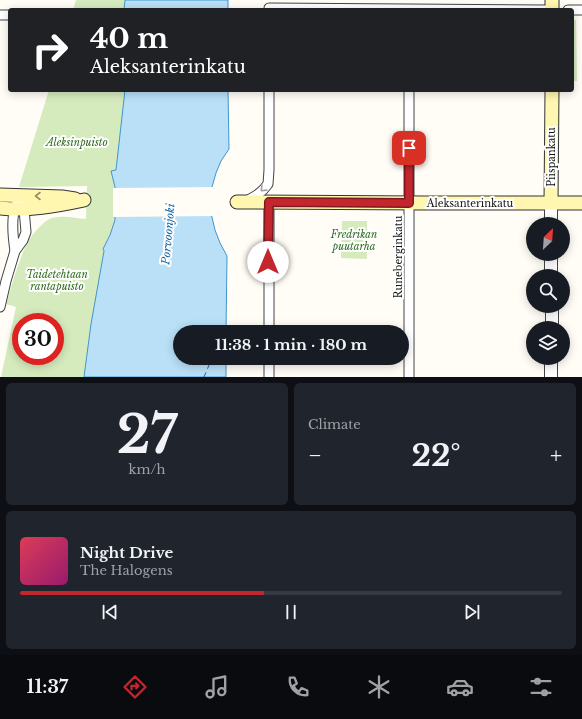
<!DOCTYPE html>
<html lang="en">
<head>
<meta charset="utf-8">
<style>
  :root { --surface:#171b24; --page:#20242c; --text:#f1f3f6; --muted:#9ea1a6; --line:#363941; --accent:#c4262e }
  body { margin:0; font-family:"Libre Baskerville",serif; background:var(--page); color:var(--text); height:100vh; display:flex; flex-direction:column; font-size:15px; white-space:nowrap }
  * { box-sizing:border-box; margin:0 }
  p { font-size:13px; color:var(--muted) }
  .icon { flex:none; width:22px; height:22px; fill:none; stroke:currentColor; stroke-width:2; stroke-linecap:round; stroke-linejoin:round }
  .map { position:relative; height:377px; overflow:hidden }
  .details { display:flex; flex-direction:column; gap:6px; padding:6px; background:#0d0f14; flex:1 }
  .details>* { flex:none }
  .guide { position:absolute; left:8px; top:8px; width:566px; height:84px; border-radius:4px; box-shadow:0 2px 10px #0003; background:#202124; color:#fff; overflow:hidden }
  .needle { width:26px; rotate:25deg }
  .fabs { position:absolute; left:526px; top:217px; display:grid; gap:8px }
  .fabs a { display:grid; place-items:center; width:44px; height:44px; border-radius:50%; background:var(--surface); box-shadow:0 2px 10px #0003; font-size:20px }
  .speed { position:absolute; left:12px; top:313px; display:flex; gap:8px; font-size:20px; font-weight:700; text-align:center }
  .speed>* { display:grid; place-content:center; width:52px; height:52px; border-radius:50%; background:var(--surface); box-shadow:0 2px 10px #0003; line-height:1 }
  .speed .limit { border:6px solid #d22; background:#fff; color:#111 }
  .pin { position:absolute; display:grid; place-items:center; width:34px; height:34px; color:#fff; margin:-17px; border-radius:8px; box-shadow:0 2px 6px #0006 }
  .me { position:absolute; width:44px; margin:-22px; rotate:0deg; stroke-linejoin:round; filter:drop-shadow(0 0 3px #0008) }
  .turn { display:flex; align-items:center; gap:14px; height:84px; padding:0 16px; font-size:18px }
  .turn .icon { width:52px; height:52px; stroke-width:2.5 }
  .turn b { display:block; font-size:28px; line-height:34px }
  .big { font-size:30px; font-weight:800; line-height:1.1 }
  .details .card { flex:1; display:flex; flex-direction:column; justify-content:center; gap:6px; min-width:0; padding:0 14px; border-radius:6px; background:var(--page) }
  .details .dial { align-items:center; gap:0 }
  .dial b { font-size:52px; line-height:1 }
  .song { display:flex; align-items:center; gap:12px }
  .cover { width:48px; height:48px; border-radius:6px; background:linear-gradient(135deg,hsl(350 70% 55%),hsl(320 70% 35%)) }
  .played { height:4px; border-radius:2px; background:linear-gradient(90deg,var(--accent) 45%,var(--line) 45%) }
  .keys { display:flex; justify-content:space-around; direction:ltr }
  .heat { display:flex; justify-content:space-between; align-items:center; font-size:22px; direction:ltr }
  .details .tiles { flex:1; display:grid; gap:6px; grid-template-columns:1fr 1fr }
  .card:last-child { grid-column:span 2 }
  .trip { position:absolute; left:173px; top:325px; width:236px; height:40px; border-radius:20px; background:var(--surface); box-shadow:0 2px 10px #0003; font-weight:800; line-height:40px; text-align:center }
  .dock { display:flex; height:64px; justify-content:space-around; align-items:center; background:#090b0e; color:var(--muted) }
  .dock .icon { width:28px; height:28px }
  .dock .selected { color:var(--accent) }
  .dock b { font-size:18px; color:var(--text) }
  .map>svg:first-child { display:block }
</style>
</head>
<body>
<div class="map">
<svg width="582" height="377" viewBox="0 0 582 377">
  <rect width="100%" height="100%" fill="#fffdf5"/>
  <g fill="#d5ebbd" fill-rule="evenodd">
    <path d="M76 0H125L124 10H73Z"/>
    <path d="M572 20H576L577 81H572Z"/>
    <path d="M49 90H126L116 170 112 171 115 187V220L110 235 103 249 104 251 84 377H1L16 307 6 304C12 284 18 263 27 243 31 236 44 220 52 218 63 215 76 218 86 219L87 186 19 187ZM21 322H55V356H21Z"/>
    <path d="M342 221H367V259L341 258Z"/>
  </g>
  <g fill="#b9e0f7" stroke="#3f96cf">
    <path d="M125 0H228V10H124Z"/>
    <path d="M125 90H228L229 149 221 161 216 173 212 187 211 202V213L215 230 220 243 227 256 226 332H180V358H226V377H84L91 324 104 251 103 249 110 235 115 220V187L111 171 116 170Z"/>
  </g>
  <path fill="#fffdf5" d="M214 187 213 202 214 216 113 217V188Z"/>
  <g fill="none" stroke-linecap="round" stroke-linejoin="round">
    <g stroke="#1768a6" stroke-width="1" stroke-dasharray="5 4" stroke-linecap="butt">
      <path d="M224 332 227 327"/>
      <path d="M204 377 212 358"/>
    </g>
    <defs>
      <g id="minor">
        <path d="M269 8 546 10"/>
        <path d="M568 10H582"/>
        <path d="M0 15H10"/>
        <path d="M245 202 257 195 263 190 268 184 269 170V90"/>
        <path d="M15 251C13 238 11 217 16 205"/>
        <path d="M0 307 6 281 15 251 23 240 26 232 24 209 22 204"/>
        <path d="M269 332V202"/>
        <path d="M269 358V377"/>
        <path d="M409 377V90"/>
      </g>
      <g id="tertiary">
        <path d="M551 224V203"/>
        <path d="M551 254V276"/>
        <path d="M552 328V306"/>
        <path d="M551 377V358"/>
      </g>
      <g id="secondary">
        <path d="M552 10V0"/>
        <path d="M0 195 62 197 75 199"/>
        <path d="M237 202 424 203H582"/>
        <path d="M551 203 552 90"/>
        <path d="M0 208C28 211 56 206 84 200"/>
      </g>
    </defs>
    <use href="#minor" stroke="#444" stroke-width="11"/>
    <use href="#tertiary" stroke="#444" stroke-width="14"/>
    <use href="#secondary" stroke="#333" stroke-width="15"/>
    <use href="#minor" stroke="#fff" stroke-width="9"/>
    <use href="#tertiary" stroke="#fff" stroke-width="12"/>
    <use href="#secondary" stroke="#fff6b0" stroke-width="13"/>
  </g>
  <defs><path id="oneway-chevron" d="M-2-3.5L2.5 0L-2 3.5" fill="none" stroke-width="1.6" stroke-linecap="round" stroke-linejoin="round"/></defs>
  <use stroke="#a0a0a0" href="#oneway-chevron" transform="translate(263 189) rotate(136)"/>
  <use stroke="#948f68" href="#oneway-chevron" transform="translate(38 196) rotate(-180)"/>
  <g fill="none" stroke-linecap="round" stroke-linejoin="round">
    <defs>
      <path id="route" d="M268 262 269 202 409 203V148"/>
    </defs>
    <use href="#route" stroke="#7f191e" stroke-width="10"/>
    <use href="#route" stroke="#c4262e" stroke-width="7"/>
  </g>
  <g text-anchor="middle" stroke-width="4" stroke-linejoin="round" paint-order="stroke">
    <g font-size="10" font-style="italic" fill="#2f6b1f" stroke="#fff">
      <text x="77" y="146">Aleksinpuisto</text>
      <text x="354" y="238">Fredrikan<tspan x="354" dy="12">puutarha</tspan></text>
      <text x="57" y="278">Taidetehtaan<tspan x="57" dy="12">rantapuisto</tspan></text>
    </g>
    <g font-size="10" fill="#111" stroke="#fff">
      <text transform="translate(551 157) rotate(-90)" y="4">Piispankatu</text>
      <text x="470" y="207">Aleksanterinkatu</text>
      <text transform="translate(398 257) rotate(-90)" y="4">Runeberginkatu</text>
    </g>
    <g font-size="11" font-style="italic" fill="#1768a6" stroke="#fff">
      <text transform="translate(168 234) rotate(-85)" y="4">Porvoonjoki</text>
    </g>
  </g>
</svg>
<div class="fabs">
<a><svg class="needle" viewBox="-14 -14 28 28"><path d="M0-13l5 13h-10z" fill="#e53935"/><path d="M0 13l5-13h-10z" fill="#9ea1a6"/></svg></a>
<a><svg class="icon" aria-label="search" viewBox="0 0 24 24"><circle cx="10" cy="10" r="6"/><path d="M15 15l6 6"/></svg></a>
<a><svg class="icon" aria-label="layers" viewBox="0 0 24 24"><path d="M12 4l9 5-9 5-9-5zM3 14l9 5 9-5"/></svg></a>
</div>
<div class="speed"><div class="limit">30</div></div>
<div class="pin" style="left:409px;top:148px;background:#d93025"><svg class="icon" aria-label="arrive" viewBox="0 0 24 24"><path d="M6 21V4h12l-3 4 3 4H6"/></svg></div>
<svg class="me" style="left:268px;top:262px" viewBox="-20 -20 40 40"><circle r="19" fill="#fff"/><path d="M0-13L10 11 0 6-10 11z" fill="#c4262e"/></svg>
<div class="trip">11:38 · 1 min · 180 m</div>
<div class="guide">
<div class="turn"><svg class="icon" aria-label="right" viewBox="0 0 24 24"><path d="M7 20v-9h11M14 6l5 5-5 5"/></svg><div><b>40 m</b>Aleksanterinkatu</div></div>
</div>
</div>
<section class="details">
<div class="tiles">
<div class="card dial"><b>27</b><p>km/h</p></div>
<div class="card"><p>Climate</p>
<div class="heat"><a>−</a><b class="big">22°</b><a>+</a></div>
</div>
<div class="card">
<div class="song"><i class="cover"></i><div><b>Night Drive</b><p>The Halogens</p></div></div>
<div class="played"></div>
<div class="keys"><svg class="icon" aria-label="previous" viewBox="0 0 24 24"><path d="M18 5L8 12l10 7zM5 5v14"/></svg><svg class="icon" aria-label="pause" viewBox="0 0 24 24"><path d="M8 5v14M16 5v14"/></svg><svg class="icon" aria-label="next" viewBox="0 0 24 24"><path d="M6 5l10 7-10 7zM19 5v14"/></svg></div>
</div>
</div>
</section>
<nav class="dock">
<b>11:37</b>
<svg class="icon selected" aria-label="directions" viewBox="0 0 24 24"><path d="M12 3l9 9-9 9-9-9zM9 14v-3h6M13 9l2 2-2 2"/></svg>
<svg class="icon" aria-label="music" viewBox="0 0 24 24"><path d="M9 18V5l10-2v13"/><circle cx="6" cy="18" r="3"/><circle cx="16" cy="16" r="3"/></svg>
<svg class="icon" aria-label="phone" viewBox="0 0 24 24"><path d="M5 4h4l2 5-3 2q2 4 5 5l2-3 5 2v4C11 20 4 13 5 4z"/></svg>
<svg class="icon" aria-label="climate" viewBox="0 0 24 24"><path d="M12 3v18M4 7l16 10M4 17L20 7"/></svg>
<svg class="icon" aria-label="car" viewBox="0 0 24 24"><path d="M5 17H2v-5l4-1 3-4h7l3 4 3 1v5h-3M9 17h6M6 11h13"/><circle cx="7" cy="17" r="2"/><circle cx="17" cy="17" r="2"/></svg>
<svg class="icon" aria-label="filters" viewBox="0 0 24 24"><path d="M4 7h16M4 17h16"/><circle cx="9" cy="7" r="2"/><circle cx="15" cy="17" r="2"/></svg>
</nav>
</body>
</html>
